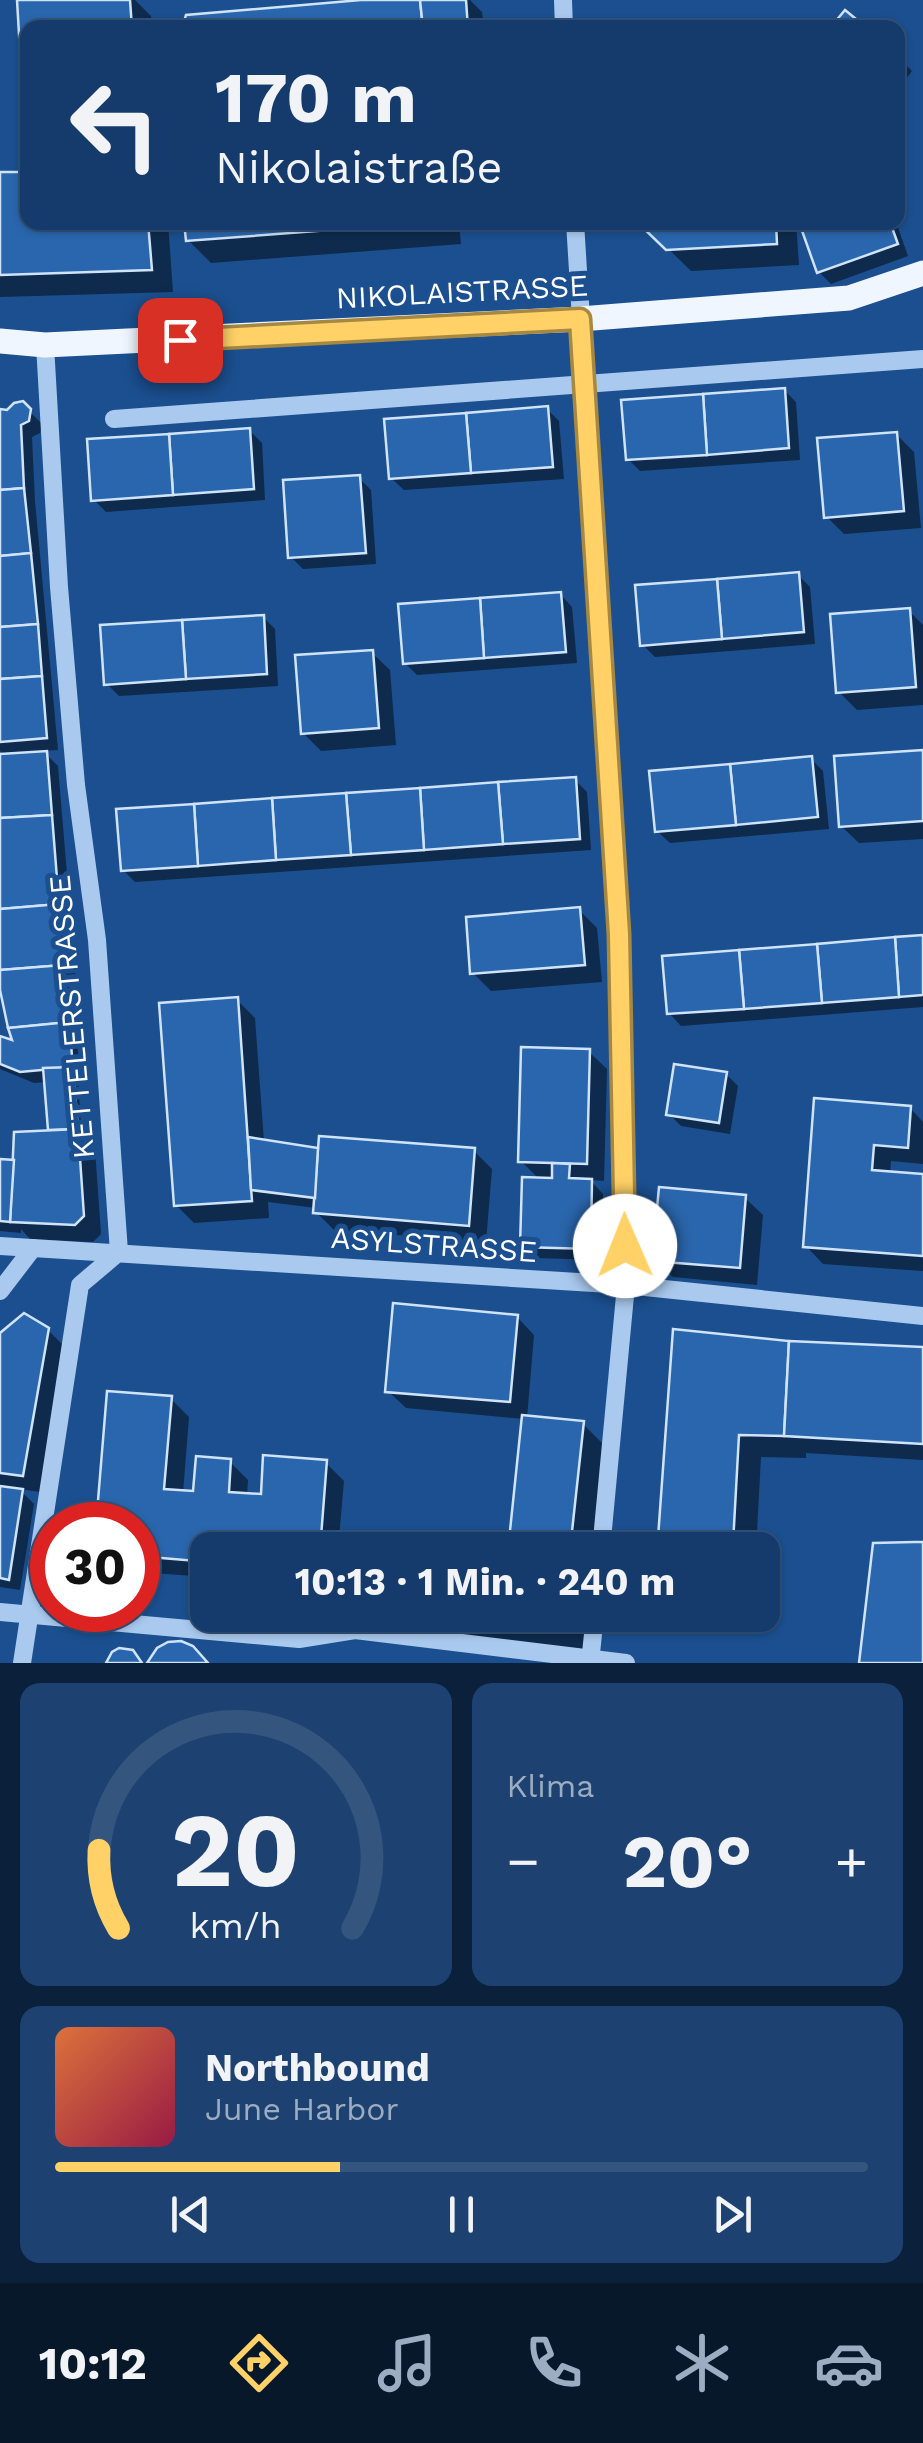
<!DOCTYPE html>
<html lang="de">
<head>
<meta charset="utf-8">
<style>
  :root { --surface:#143b6b; --page:#1d4271; --text:#f1f3f6; --muted:#9dadc1; --line:#33557e; --accent:#ffd166 }
  body { margin:0; font-family:"Work Sans",sans-serif; background:var(--page); color:var(--text); height:100vh; display:flex; flex-direction:column; font-size:38px; white-space:nowrap }
  * { box-sizing:border-box; margin:0 }
  p { font-size:32px; color:var(--muted) }
  .icon { flex:none; width:55px; height:55px; fill:none; stroke:currentColor; stroke-width:2; stroke-linecap:round; stroke-linejoin:round }
  .map { position:relative; height:1663px; overflow:hidden }
  .details { display:flex; flex-direction:column; gap:20px; padding:20px; background:#0b203b; flex:1 }
  .details>* { flex:none }
  .hud { position:absolute; left:20px; top:20px; width:885px; height:210px; border-radius:20px; box-shadow:0 2px 8px #0004,0 0 0 2px var(--line); background:#143b6b; color:var(--text); overflow:hidden }
  .speed { position:absolute; left:30px; top:1502px; display:flex; gap:20px; font-size:50px; font-weight:700; text-align:center }
  .speed>* { display:grid; place-content:center; width:130px; height:130px; border-radius:50%; background:var(--surface); box-shadow:0 2px 8px #0004,0 0 0 2px var(--line); line-height:1 }
  .speed .limit { border:15px solid #d22; background:#fff; color:#111 }
  .pin { position:absolute; display:grid; place-items:center; width:85px; height:85px; color:#fff; margin:-42px; border-radius:20px; box-shadow:0 5px 15px #0006 }
  .me { position:absolute; width:110px; margin:-55px; rotate:359deg; stroke-linejoin:round; filter:drop-shadow(0 0 8px #0008) }
  .turn { display:flex; align-items:center; gap:35px; height:210px; padding:0 30px; font-size:45px }
  .turn .icon { width:130px; height:130px; stroke-width:2.5 }
  .turn b { display:block; font-size:70px; line-height:85px }
  .big { font-size:75px; font-weight:700; line-height:1.1 }
  .details .card { flex:1; display:flex; flex-direction:column; justify-content:center; gap:15px; min-width:0; padding:0 35px; border-radius:20px; background:var(--page) }
  .details .dial { align-items:center; gap:0 }
  .dial svg { height:260px; overflow:visible; fill:none; stroke:var(--line); stroke-width:7; stroke-linecap:round; text-anchor:middle }
  .dial text { fill:var(--text); stroke:none }
  .song { display:flex; align-items:center; gap:30px }
  .cover { width:120px; height:120px; border-radius:15px; background:linear-gradient(135deg,hsl(20 70% 55%),hsl(340 70% 35%)) }
  .played { height:10px; border-radius:5px; background:linear-gradient(90deg,var(--accent) 35%,var(--line) 35%) }
  .keys { display:flex; justify-content:space-around; direction:ltr }
  .heat { display:flex; justify-content:space-between; align-items:center; font-size:55px; direction:ltr }
  .details .tiles { flex:1; display:grid; gap:20px; grid-template-columns:1fr 1fr }
  .card:last-child { grid-column:span 2 }
  .trip { position:absolute; left:190px; top:1532px; width:590px; height:100px; border-radius:20px; background:var(--surface); box-shadow:0 2px 8px #0004,0 0 0 2px var(--line); font-weight:700; line-height:100px; text-align:center }
  .tabs { display:flex; height:160px; justify-content:space-around; align-items:center; background:#08182b; color:var(--muted) }
  .tabs .icon { width:70px; height:70px }
  .tabs .selected { color:var(--accent) }
  .tabs b { font-size:45px; color:var(--text) }
  .map>svg:first-child { display:block }
</style>
</head>
<body>
<div class="map">
<svg width="923" height="1663" viewBox="0 0 923 1663">
  <rect width="100%" height="100%" fill="#1b4f8f"/>
  <g fill="#0007">
    <path d="M27 0H135L151 16 152 28H28Z"/>
    <path d="M391 0H470L482 12 484 28H184Z"/>
    <path d="M898 57 912 71 898 89Z"/>
    <path d="M0 175 28 222H168L173 292 0 297Z"/>
    <path d="M187 222H459L461 244 211 263 188 240Z"/>
    <path d="M641 222H796L799 265 691 271Z"/>
    <path d="M815 222H896L908 256 831 284 819 272Z"/>
    <path d="M784 390 796 402 800 460 640 471 628 459Z"/>
    <path d="M22 404 42 424 40 433 32 437 35 501 58 750 43 751 58 766 84 1078H78L82 1137 95 1149 101 1234 93 1242 30 1239 21 1229V1233L0 1231V1161L15 1162 51 1132 47 1082 34 1083 0 1069V1039L16 1044 0 977V756H5L0 751V411L8 412Z"/>
    <path d="M547 409 559 421 564 479 404 490 391 478Z"/>
    <path d="M249 430 262 443 265 500 106 512 94 500Z"/>
    <path d="M896 434 914 452 921 528 844 534 827 517Z"/>
    <path d="M359 478 371 490 376 564 303 569 291 557Z"/>
    <path d="M798 575 810 587 815 644 655 657 643 645Z"/>
    <path d="M560 594 572 607 577 663 417 675 405 663Z"/>
    <path d="M909 611 923 625V705L857 710 839 692Z"/>
    <path d="M263 617 275 629 278 686 119 696 107 684Z"/>
    <path d="M372 653 390 670 396 745 321 751 303 733Z"/>
    <path d="M923 752V839L859 843 841 826Z"/>
    <path d="M811 759 823 771 829 829 670 843 657 831Z"/>
    <path d="M575 780 587 792 591 850 135 882 123 870Z"/>
    <path d="M579 910 597 928 602 982 491 991 473 973Z"/>
    <path d="M923 938V1007L681 1026 669 1013Z"/>
    <path d="M237 1000 255 1018 264 1142 320 1151H474L492 1169 486 1242 334 1230 316 1212V1208L268 1202 269 1218 194 1223 176 1205Z"/>
    <path d="M589 1052 607 1069 604 1181 590 1180 603 1194 602 1260 535 1258 522 1246 540 1180 521 1161Z"/>
    <path d="M726 1074 738 1086 730 1134 681 1126 669 1114Z"/>
    <path d="M816 1101 910 1108 923 1122V1164L891 1161 890 1174 923 1176V1271L823 1264 806 1246Z"/>
    <path d="M745 1198 763 1215 757 1285 673 1277 655 1260Z"/>
    <path d="M517 1317 534 1335 527 1418 583 1424 612 1453 602 1550H511L524 1419 406 1408 388 1391Z"/>
    <path d="M48 1330 66 1348 40 1492 19 1489 34 1504 20 1590 0 1587V1488L3 1489 0 1486V1336Z"/>
    <path d="M789 1343 923 1350V1460L806 1453V1458L761 1457 756 1550H674L661 1537Z"/>
    <path d="M171 1399 189 1417 183 1493 195 1494 230 1462 248 1480 247 1496 263 1497 326 1463 344 1481 338 1550H208V1577L138 1572V1525H98Z"/>
    <path d="M595 1615 590 1658 459 1645 430 1616Z"/>
  </g>
  <g fill="#2a66ad" stroke="#cfe3fa" stroke-width="2.5">
    <path d="M17 0H130L132 28H28V222H148L152 270 0 275V172H27Z"/>
    <path d="M361 0H420L423 28H182L186 15Z"/>
    <path d="M420 0H466L468 28H423Z"/>
    <path d="M845 10 867 28H830Z"/>
    <path d="M184 222H436L186 241Z"/>
    <path d="M637 222H776L777 244 666 250Z"/>
    <path d="M808 222H890L898 244 817 273 800 225Z"/>
    <path d="M785 388 789 448 707 455 703 394Z"/>
    <path d="M703 394 707 455 626 460 621 400Z"/>
    <path d="M23 401 31 409 29 421 21 425 24 488 0 490V409L7 410 14 403Z"/>
    <path d="M548 406 553 467 471 473 466 413Z"/>
    <path d="M466 413 471 473 389 479 384 419Z"/>
    <path d="M250 428 254 489 173 495 169 434Z"/>
    <path d="M897 432 904 511 824 518 817 438Z"/>
    <path d="M169 434 173 495 91 501 87 439Z"/>
    <path d="M360 475 366 553 288 558 283 480Z"/>
    <path d="M24 488 31 553 0 556V490Z"/>
    <path d="M31 553 38 624 0 627V556Z"/>
    <path d="M799 572 804 632 722 639 717 579Z"/>
    <path d="M717 579 722 639 640 646 635 585Z"/>
    <path d="M561 592 566 652 484 658 480 598Z"/>
    <path d="M480 598 484 658 403 664 398 604Z"/>
    <path d="M910 608 916 687 836 693 830 614Z"/>
    <path d="M264 615 267 674 186 679 182 620Z"/>
    <path d="M182 620 186 679 104 685 100 625Z"/>
    <path d="M38 624 42 676 0 679V627Z"/>
    <path d="M373 650 379 728 301 734 295 655Z"/>
    <path d="M42 676 47 738 0 742V679Z"/>
    <path d="M923 750V821L839 827 834 756Z"/>
    <path d="M47 751 52 815 0 818V754Z"/>
    <path d="M812 756 818 817 736 825 730 764Z"/>
    <path d="M730 764 736 825 655 832 649 771Z"/>
    <path d="M576 777 580 839 503 844 498 782Z"/>
    <path d="M498 782 503 844 424 850 420 788Z"/>
    <path d="M420 788 424 850 351 855 346 793Z"/>
    <path d="M346 793 351 855 276 860 272 798Z"/>
    <path d="M272 798 276 860 198 866 194 804Z"/>
    <path d="M194 804 198 866 121 871 116 809Z"/>
    <path d="M52 815 59 904 0 909V818Z"/>
    <path d="M59 904 63 965 0 970V909Z"/>
    <path d="M580 907 585 965 470 974 466 917Z"/>
    <path d="M923 935V995L899 997 895 937Z"/>
    <path d="M895 937 899 997 822 1003 817 944Z"/>
    <path d="M817 944 822 1003 744 1009 739 950Z"/>
    <path d="M739 950 744 1009 667 1014 662 956Z"/>
    <path d="M63 965 69 1022 8 1028 0 990V970Z"/>
    <path d="M238 997 252 1201 174 1206 159 1003Z"/>
    <path d="M69 1022 73 1067 20 1072 0 1064V1036L12 1040 8 1028Z"/>
    <path d="M521 1047 590 1049 587 1164 518 1162Z"/>
    <path d="M674 1064 727 1072 719 1123 666 1115Z"/>
    <path d="M73 1067 78 1129 48 1130 43 1068Z"/>
    <path d="M814 1098 911 1106 908 1148 874 1145 872 1170 923 1174V1256L803 1247Z"/>
    <path d="M78 1129 84 1216 75 1225 10 1222 14 1132Z"/>
    <path d="M319 1136 475 1148 469 1226 313 1213Z"/>
    <path d="M248 1137 318 1148 315 1198 251 1190Z"/>
    <path d="M0 1159 14 1160 10 1222 0 1221Z"/>
    <path d="M552 1163 570 1164 569 1178 592 1179 591 1249 520 1247 522 1177 552 1178Z"/>
    <path d="M659 1187 746 1195 740 1268 652 1261Z"/>
    <path d="M393 1303 518 1315 510 1402 385 1392Z"/>
    <path d="M24 1313 49 1328 23 1476 0 1473V1333Z"/>
    <path d="M673 1329 789 1341 784 1436 739 1435 733 1544 726 1543 724 1550H669L667 1539 658 1538Z"/>
    <path d="M789 1341 923 1347V1444L784 1436Z"/>
    <path d="M107 1391 172 1396 164 1489 193 1491 196 1456 231 1459 229 1492 261 1494 263 1455 327 1460 320 1550H208V1562L138 1556V1525H96Z"/>
    <path d="M522 1415 584 1421 570 1550H508Z"/>
    <path d="M0 1486 23 1489 9 1580 0 1578Z"/>
    <path d="M914 1542H923V1663H859L873 1543Z"/>
    <path d="M428 1615H564L562 1631Z"/>
    <path d="M181 1641 193 1646 208 1663H147L157 1648 168 1642Z"/>
    <path d="M119 1648 133 1650 142 1663H106L112 1652Z"/>
  </g>
  <g fill="none" stroke-linecap="round" stroke-linejoin="round">
    <g stroke="#a9c9ee" stroke-width="18">
      <path d="M563 0 564 28"/>
      <path d="M575 222 619 934 626 1285 601 1550"/>
      <path d="M114 419 923 359"/>
      <path d="M0 1246 626 1285 923 1316"/>
      <path d="M0 1291 33 1248"/>
      <path d="M0 1612 299 1639 355 1630 626 1663"/>
      <path d="M22 1663 80 1285 119 1252 97 940 76 785 59 587 45 345"/>
      <path d="M590 1663 595 1615"/>
    </g>
    <path stroke="#f0f6ff" stroke-width="25" d="M0 341 45 345 580 319 849 298 923 273"/>
  </g>
  <g fill="none" stroke-linecap="round" stroke-linejoin="round">
    <defs>
      <path id="route" d="M180 340 580 319 619 934 625 1246"/>
    </defs>
    <use href="#route" stroke="#a68842" stroke-width="25"/>
    <use href="#route" stroke="#ffd166" stroke-width="18"/>
  </g>
  <g text-anchor="middle" stroke-width="10" stroke-linejoin="round" paint-order="stroke">
    <g font-size="30" fill="#fff" stroke="#1b4f8f">
      <text transform="translate(462 292) rotate(-3)" y="10">NIKOLAISTRASSE</text>
      <text transform="translate(72 1017) rotate(-95)" y="10">KETTELERSTRASSE</text>
      <text transform="translate(434 1245) rotate(4)" y="10">ASYLSTRASSE</text>
    </g>
  </g>
</svg>
<div class="speed"><div class="limit">30</div></div>
<div class="pin" style="left:180px;top:340px;background:#d93025"><svg class="icon" aria-label="arrive" viewBox="0 0 24 24"><path d="M6 21V4h12l-3 4 3 4H6"/></svg></div>
<svg class="me" style="left:625px;top:1246px" viewBox="-20 -20 40 40"><circle r="19" fill="#fff"/><path d="M0-13L10 11 0 6-10 11z" fill="#ffd166"/></svg>
<div class="trip">10:13 · 1 Min. · 240 m</div>
<div class="hud">
<div class="turn"><svg class="icon" aria-label="left" viewBox="0 0 24 24"><path d="M17 20v-9H6M10 6l-5 5 5 5"/></svg><div><b>170 m</b>Nikolaistraße</div></div>
</div>
</div>
<section class="details">
<div class="tiles">
<div class="card dial"><svg viewBox="0 0 100 80">
<path d="M14 69A42 42 0 1 1 86 69"/>
<path d="M14 69A42 42 0 0 1 8 45" stroke="#ffd166"/>
<text x="50" y="56" font-size="32" font-weight="700">20</text>
<text x="50" y="72" font-size="11">km/h</text>
</svg></div>
<div class="card"><p>Klima</p>
<div class="heat"><a>−</a><b class="big">20°</b><a>+</a></div>
</div>
<div class="card">
<div class="song"><i class="cover"></i><div><b>Northbound</b><p>June Harbor</p></div></div>
<div class="played"></div>
<div class="keys"><svg class="icon" aria-label="previous" viewBox="0 0 24 24"><path d="M18 5L8 12l10 7zM5 5v14"/></svg><svg class="icon" aria-label="pause" viewBox="0 0 24 24"><path d="M8 5v14M16 5v14"/></svg><svg class="icon" aria-label="next" viewBox="0 0 24 24"><path d="M6 5l10 7-10 7zM19 5v14"/></svg></div>
</div>
</div>
</section>
<nav class="tabs">
<b>10:12</b>
<svg class="icon selected" aria-label="directions" viewBox="0 0 24 24"><path d="M12 3l9 9-9 9-9-9zM9 14v-3h6M13 9l2 2-2 2"/></svg>
<svg class="icon" aria-label="music" viewBox="0 0 24 24"><path d="M9 18V5l10-2v13"/><circle cx="6" cy="18" r="3"/><circle cx="16" cy="16" r="3"/></svg>
<svg class="icon" aria-label="phone" viewBox="0 0 24 24"><path d="M5 4h4l2 5-3 2q2 4 5 5l2-3 5 2v4C11 20 4 13 5 4z"/></svg>
<svg class="icon" aria-label="climate" viewBox="0 0 24 24"><path d="M12 3v18M4 7l16 10M4 17L20 7"/></svg>
<svg class="icon" aria-label="car" viewBox="0 0 24 24"><path d="M5 17H2v-5l4-1 3-4h7l3 4 3 1v5h-3M9 17h6M6 11h13"/><circle cx="7" cy="17" r="2"/><circle cx="17" cy="17" r="2"/></svg>
</nav>
</body>
</html>
